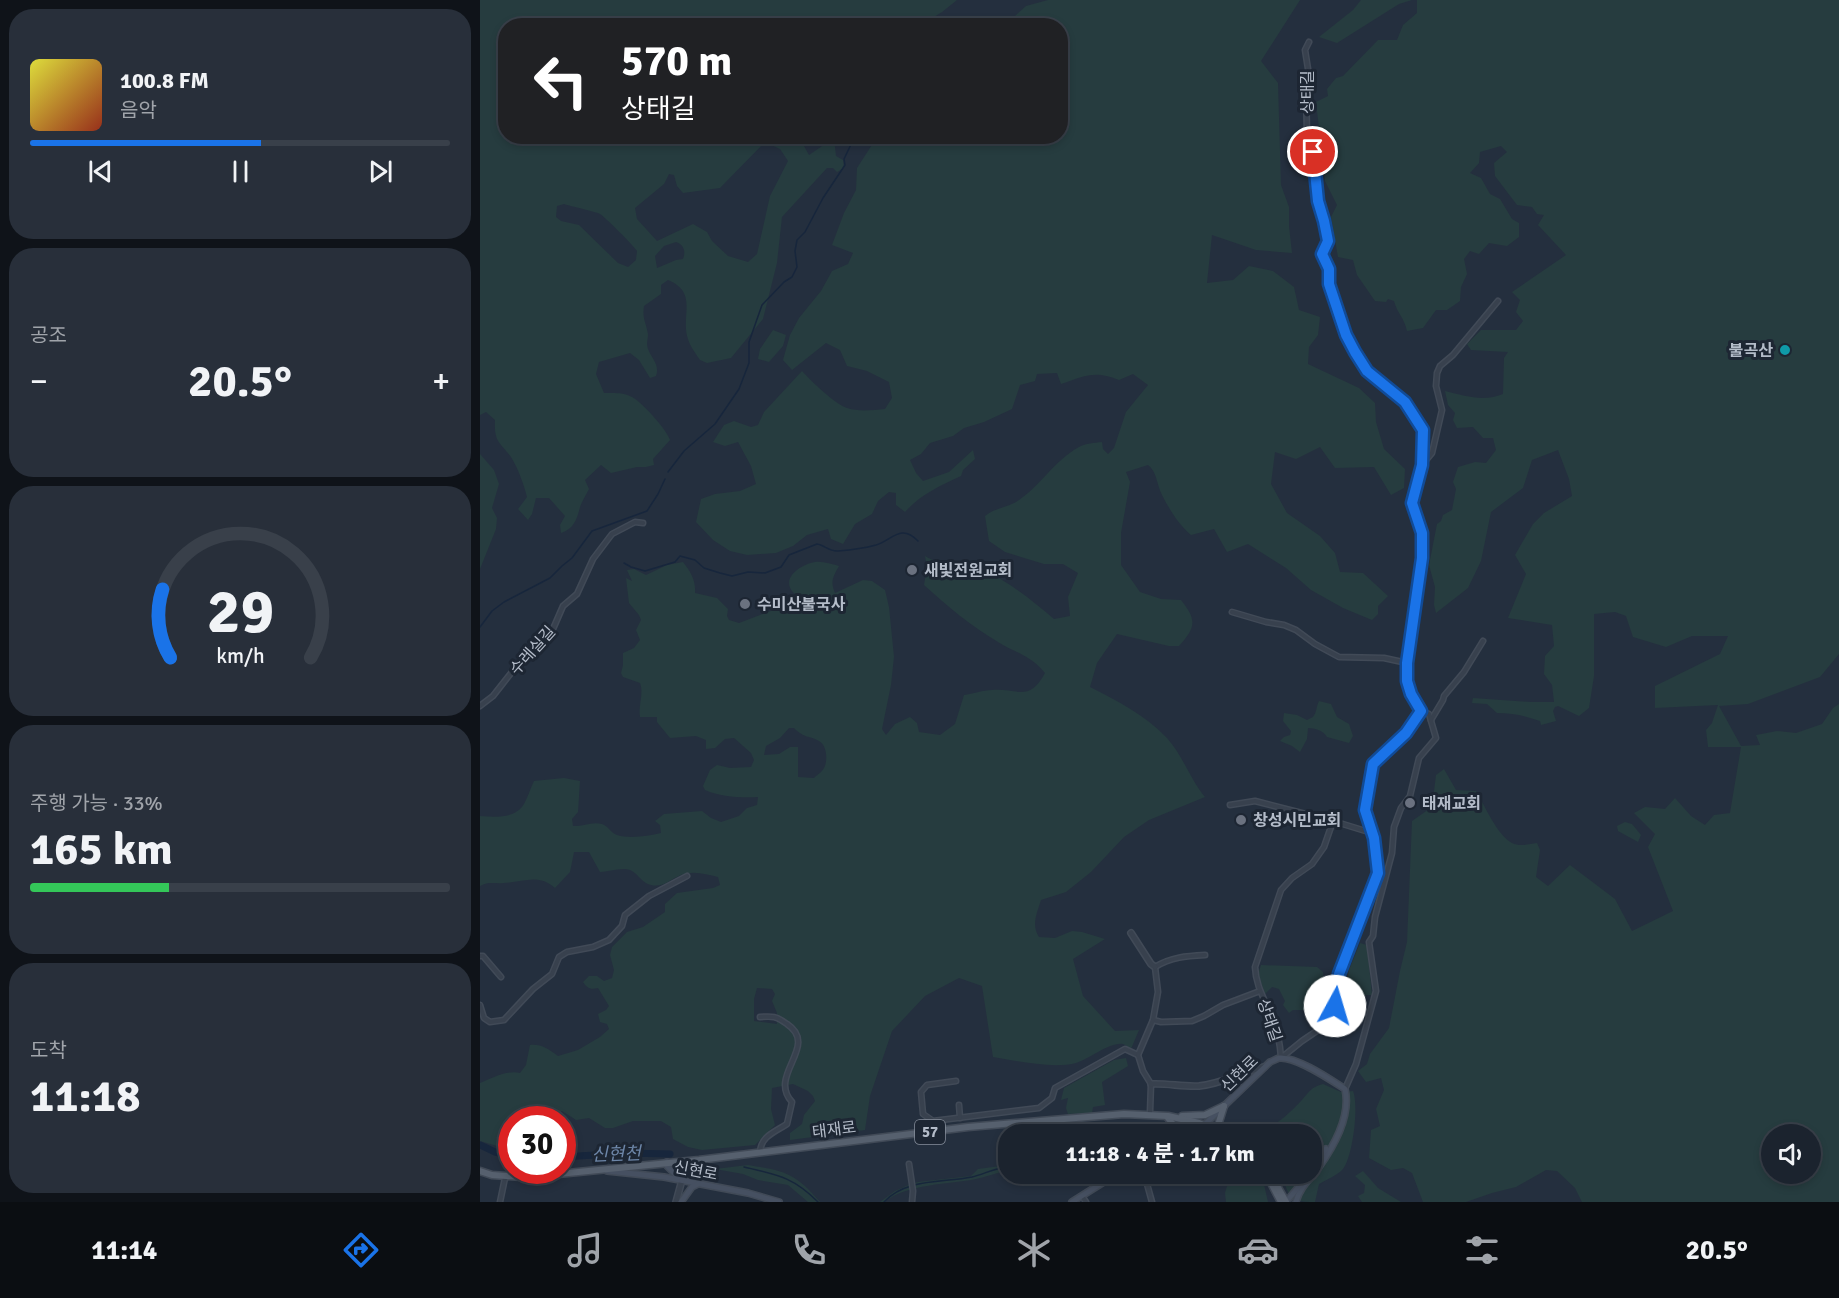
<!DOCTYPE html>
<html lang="ko">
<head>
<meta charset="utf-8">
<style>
  :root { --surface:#1b232e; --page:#282f3a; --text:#f1f3f6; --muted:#a0a4aa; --line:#39404a; --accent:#1a73e8 }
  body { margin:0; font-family:Signika,"Noto Sans KR",sans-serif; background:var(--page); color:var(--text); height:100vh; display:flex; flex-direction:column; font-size:22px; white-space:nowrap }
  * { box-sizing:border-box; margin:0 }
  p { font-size:20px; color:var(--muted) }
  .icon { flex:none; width:33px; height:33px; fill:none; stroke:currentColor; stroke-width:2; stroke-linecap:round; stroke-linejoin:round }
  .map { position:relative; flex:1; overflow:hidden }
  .side { display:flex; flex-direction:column; gap:9px; padding:9px; background:#0f1319; width:480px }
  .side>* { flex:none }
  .hud { position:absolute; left:18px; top:18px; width:570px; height:126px; border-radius:24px; box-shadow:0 3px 9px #0003,0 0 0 2px var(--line); background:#202124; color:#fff; overflow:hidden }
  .controls { position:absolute; left:1281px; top:1124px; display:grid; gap:12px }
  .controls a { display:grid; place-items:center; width:60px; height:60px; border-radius:50%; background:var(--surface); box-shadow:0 3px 9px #0003,0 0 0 2px var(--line); font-size:30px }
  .speed { position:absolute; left:18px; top:1106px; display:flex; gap:12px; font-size:30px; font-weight:700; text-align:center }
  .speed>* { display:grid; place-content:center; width:78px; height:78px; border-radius:50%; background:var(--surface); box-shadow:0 3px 9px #0003,0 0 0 2px var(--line); line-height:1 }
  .speed .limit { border:9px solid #d22; background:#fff; color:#111 }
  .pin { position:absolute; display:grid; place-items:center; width:51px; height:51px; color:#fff; margin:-26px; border:3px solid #fff; border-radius:50%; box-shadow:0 2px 6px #0007 }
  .me { position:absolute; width:66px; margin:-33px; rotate:6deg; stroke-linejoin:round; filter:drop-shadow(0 0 4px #0008) }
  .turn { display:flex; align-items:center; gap:21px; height:126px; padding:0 24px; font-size:27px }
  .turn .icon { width:78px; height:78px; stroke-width:2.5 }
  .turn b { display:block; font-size:42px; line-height:51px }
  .big { font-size:45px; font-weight:700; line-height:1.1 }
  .side .card { flex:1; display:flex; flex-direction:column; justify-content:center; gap:9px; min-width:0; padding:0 21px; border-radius:24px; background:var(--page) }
  .side .dial { align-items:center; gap:0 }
  .dial svg { height:156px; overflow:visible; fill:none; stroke:var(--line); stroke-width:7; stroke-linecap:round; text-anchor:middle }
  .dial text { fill:var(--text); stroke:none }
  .song { display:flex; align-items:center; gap:18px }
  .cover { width:72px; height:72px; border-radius:9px; background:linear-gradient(135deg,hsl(60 70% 55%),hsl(10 70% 35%)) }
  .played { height:6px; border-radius:3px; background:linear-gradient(90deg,var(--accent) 55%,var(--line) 55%) }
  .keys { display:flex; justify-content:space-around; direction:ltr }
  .heat { display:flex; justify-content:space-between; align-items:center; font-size:33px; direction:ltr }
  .charge { height:9px; border-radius:4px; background:linear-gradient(90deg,#34c759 33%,var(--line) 0) }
  .trip { position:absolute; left:518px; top:1124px; width:324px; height:60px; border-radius:24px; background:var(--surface); box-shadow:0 3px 9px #0003,0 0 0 2px var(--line); font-weight:700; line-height:60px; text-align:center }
  .menu { display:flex; height:96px; justify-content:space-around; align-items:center; background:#0b0e12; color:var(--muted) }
  .menu .icon { width:42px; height:42px }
  .menu .selected { color:var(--accent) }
  .menu b { font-size:27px; color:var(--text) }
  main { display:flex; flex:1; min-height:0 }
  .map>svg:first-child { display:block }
</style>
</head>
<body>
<main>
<section class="side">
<div class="card">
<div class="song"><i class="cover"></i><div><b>100.8 FM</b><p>음악</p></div></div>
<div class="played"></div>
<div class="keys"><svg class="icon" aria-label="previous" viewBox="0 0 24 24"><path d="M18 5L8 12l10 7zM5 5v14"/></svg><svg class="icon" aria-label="pause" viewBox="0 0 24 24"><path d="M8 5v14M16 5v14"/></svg><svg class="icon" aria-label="next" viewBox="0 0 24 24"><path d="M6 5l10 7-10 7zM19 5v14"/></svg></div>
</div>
<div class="card"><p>공조</p>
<div class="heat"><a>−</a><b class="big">20.5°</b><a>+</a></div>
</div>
<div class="card dial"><svg viewBox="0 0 100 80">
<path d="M14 69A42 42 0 1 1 86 69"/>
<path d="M14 69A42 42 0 0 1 10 34" stroke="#1a73e8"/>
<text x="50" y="56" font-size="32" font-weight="700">29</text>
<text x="50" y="72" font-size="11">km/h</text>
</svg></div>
<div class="card"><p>주행 가능 · 33%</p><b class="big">165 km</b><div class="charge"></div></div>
<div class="card"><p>도착</p><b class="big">11:18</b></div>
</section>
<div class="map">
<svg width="1359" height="1202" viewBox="0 0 1359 1202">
  <rect width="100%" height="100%" fill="#242f3e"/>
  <g fill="#263c3f" fill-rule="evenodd">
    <path d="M0 0H477L462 12 441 25 26 26V136L319 137 329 155 354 138 356 156 363 160 364 168 357 172 353 168H347L302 217 297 263 283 319 251 358 227 363 220 360C216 354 210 346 208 339 200 316 219 293 188 280L181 285V294L164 306C162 319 166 322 168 334 168 339 166 344 168 349 172 359 180 365 176 376L170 378 159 360 150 353 119 362 116 374 124 393C133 393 144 392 152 397 162 402 187 430 190 440L173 459 174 465 166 467H157L131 473 121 465 105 480 109 489C106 495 102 501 100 507 97 519 94 529 81 533L80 525 85 516 69 498H56L52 514 48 520 38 509 47 497C44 485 38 468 31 457 19 441 14 442 15 420L6 412 0 415ZM285 142 300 149 308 161 290 196 277 254 268 262 248 256 232 241 227 232 213 224 177 241 157 219 155 208 184 184 189 174 194 175 197 186 203 193 240 188ZM84 204C90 206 117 212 120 214 124 216 156 248 157 251 157 251 156 260 156 260L148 267 138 263 99 225 81 221 76 217 77 206ZM196 242C204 245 206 251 203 259L196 260 177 268 175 256 184 246Z"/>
    <path d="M568 0H820L781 61 798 83 801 185 809 207V226L812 253 776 250 732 235 727 283 753 280 769 266 793 271 814 287 819 310 840 317 838 335 829 347 828 364 879 388 895 403 896 422 904 449 925 469 924 488 911 495 894 467 855 468 840 447 816 459 795 452 791 484 807 513 840 536 855 553 860 572 883 573 908 596 898 606V614L892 620 863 608 831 590 806 568 768 544 747 552 734 529 711 535C699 525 689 509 682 495 677 486 677 471 668 465L646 472 650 482 641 533V565L660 592 681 599 701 600C717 620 716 627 699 646H689L637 634 617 663 610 687C638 701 665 715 687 738 703 756 710 779 725 797L669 820 644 837 611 872 586 892 561 900C557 913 551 925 559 937L575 938 592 931 602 932 625 939 593 959 603 996 635 1031 659 1030 651 1049C649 1048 646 1045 643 1044 629 1042 610 1059 596 1063 574 1069 536 1061 513 1057L502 986 479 978 445 996 412 1031 390 1096 385 1130 310 1140V1133L322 1124 324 1115 335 1101 333 1096 328 1091 313 1084 292 1088 291 1109 295 1125 275 1145 222 1150 208 1147 193 1139 191 1127 181 1121H153L133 1128H125L109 1118 96 1120 82 1111 51 1119H32L31 1130 26 1134 17 1146 0 1141V1083C13 1078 26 1070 40 1073L46 1065 50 1045C62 1044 68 1049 78 1056L98 1050 120 1037 129 1029 127 1024 120 1022 118 1014 126 1010 129 1006 118 988C110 990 107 988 103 982L109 976H117L124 981 132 978 134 970 130 955 132 947 147 932 163 927 185 912V904L197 893 233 888 240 885 238 877C226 874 213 870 201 875 191 879 183 888 171 885 162 883 159 875 152 871 144 866 129 872 120 872L109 852H94L90 872 75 888C59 873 43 882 24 883 14 884 9 881 0 886V816C15 817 35 819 44 804 48 797 50 789 54 781L84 778 100 781 98 812 92 819 93 826C102 827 112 821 122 824 128 826 131 833 137 835 150 839 168 836 181 833L180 825 175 821 184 814 222 811 231 818 241 822 259 816 267 808 277 805 278 797C261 798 241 797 225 790L223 786 230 770 237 765 250 768 271 767 274 760 271 753 254 738 245 739 235 748 226 749V740L216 736 190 738 177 722V717H160C158 705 164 694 160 683L143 677 141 673 143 665V653L154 648 160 640 156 630 161 620 159 615 149 603 146 578 152 581 147 570 154 569 166 575 187 565 203 562C211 572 216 581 215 593L237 598 248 609 247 616 249 620 259 623 309 604 315 598 316 595C298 580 319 565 335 562 343 561 351 564 359 566 353 577 350 581 355 593L383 580 392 581 405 590 409 607 414 657 411 685 402 729 406 735 415 724 430 717 437 723 439 732 460 735 475 724 484 695C493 694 503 690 512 690 538 688 549 703 565 673 549 654 537 654 518 642 491 626 467 606 444 585L447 567 445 556C464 568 469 558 486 563 517 572 549 598 574 619L590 616 588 597 598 573 583 564H564L525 552 509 541 505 516C516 507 528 508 539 500 561 485 575 460 599 447 606 443 614 443 622 442L623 449 628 454 634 448 646 412 668 385 653 374 639 380C614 370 605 376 581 384L577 373 557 374 555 381 540 385 532 409 504 422 484 428 473 436 450 443 441 454 430 460 436 473 443 481 469 472 493 450 495 459 483 470 481 476C460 486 441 494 425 512L416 505V493L409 492 398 501 392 514 375 524 363 544 351 539 348 529 327 535 313 546 296 553 267 555 250 551 233 540 216 522 221 499 235 494 260 491 276 484 271 466 258 442 245 446 233 442 244 425 254 421 271 427 278 425 284 412 322 371C331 381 355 404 367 408 379 412 393 410 405 409L412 398 409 382 387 371 367 366 360 350 346 343 312 370 303 360 310 335 319 318 341 291 352 271 368 264 373 253 352 245 364 213 376 190 377 168 397 137 580 136V26L525 25 546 6ZM309 728H314C325 739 329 735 339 741 347 745 348 761 344 768 342 772 337 775 334 778L318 777V747H310L299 754 284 755 286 746 300 738ZM277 988 292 989 295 994 292 1001 297 1013V1024L274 1021V999Z"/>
    <path d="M881 0H932L919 4 857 43 839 37 873 10Z"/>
    <path d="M937 0H1359V654L1340 677 1268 704 1239 706 1261 746 1280 745 1276 735 1297 731 1316 733 1342 724 1353 708 1359 704V1202H1102L1095 1188 1077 1171 1066 1170 1036 1187 1012 1193 986 1202H943L932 1173 923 1168 911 1170 889 1158 891 1130 900 1126 896 1109 904 1090 901 1078 886 1082 878 1071 887 1064 890 1054 909 1028 920 971 927 942 932 821 952 807 956 775 964 769 976 790 996 791C1005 806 1017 835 1032 843 1040 847 1049 844 1057 843L1060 850 1056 877 1068 886 1090 865 1135 899 1152 931 1193 911 1168 847 1175 834 1154 813 1165 807 1185 809 1195 798 1211 816 1225 825 1234 815 1250 813 1261 747H1228L1226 730 1232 723 1238 705 1175 708V686L1240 654 1248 636H1212L1186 647 1153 637 1146 616 1135 612 1114 614V676L1109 708 1099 716 1078 706 1075 707 1073 711 1076 721 1061 725 1060 721C1046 716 1033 713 1017 713L1007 704 992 703 993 698 1051 702H1074L1072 685 1064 674 1065 656 1074 646 1072 625 1028 618 1046 574 1035 555 1053 524 1064 513 1092 496 1089 479 1078 450 1052 460 1043 488 1011 512 1001 561 988 588 956 613 954 605 955 587 949 565 957 524 961 521 963 515 972 510 976 489 973 482 978 467 995 462 1006 463 1016 450 1013 438H1003L993 427 977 428 973 420 975 413 968 405 965 391C985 396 1004 402 1023 394L1024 358 1028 352 991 350 987 344 1001 330H1036L1043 321 1036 312 1040 300 1032 292 1086 255 1058 225 1064 215 1057 214 1052 207 1037 205 1015 176 1014 163 1027 152 1021 146 1000 152 999 163 990 173 1001 178 1010 194 1020 199 1032 219 1039 223V237L1027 246 1009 243 999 254 990 251 984 259 987 274 981 287 980 301 967 310H956L943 328 927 331C924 317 918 315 914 301L908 299 906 302 895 301 877 275 873 260 858 257 851 217 857 205 845 181 836 102 848 96 847 89 856 78 863 76 898 40H917L923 25 937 13ZM1292 1134H1330V1173H1292Z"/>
    <path d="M293 330 306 335 303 346 289 362 278 359 280 349Z"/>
    <path d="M0 454 14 470 19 484 12 508 17 518 16 529 0 569Z"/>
    <path d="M839 701 851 704 857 717 869 724 873 736 869 743 847 737C844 731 835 728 828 728L827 739 820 752 812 746 800 741 804 737 810 735 811 731 803 721 804 713 817 715 827 720 833 717C837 712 836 707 839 701Z"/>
    <path d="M1145 822 1152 824 1161 835 1158 842 1138 831 1137 826Z"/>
    <path d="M880 943 887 945 892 995 864 996 869 970Z"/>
    <path d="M781 965 837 967 843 972 847 1000 842 1022 833 1029 827 1010H813L809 1013 803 1005 805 1001 799 989 792 987 785 994 778 974Z"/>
    <path d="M646 1058 648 1066 622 1082 625 1105 613 1107 612 1113 588 1114 586 1108 588 1098 581 1100 584 1088 634 1060Z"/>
    <path d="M843 1084 861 1092 873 1091C879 1105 873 1156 863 1169 858 1175 846 1180 839 1184L835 1202C804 1202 812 1195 799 1173H831V1134L749 1133 755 1128C786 1135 800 1123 821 1101 829 1092 831 1087 843 1084Z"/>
    <path d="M268 1165C305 1171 315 1173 340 1202H328L308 1185 278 1180 263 1174 235 1169Z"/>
    <path d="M528 1165V1171C517 1172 507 1177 496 1179 471 1184 425 1184 405 1202H400L415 1191 426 1186 438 1182 491 1176 498 1169Z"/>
    <path d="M883 1171 898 1188 921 1202H882L878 1196 884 1193 885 1185 875 1176Z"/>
    <path d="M532 1173H574C562 1181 544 1181 532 1173Z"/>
    <path d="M741 1173H775L783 1180 788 1202H746L745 1193 748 1183Z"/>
  </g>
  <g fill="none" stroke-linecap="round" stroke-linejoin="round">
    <g stroke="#17263c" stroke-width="1.5">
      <path d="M188 472 204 451 235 424 259 389 269 363V342L282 305 304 282 312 277 317 267 315 251 317 240 325 232 343 198 365 165 364 159 375 136"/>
      <path d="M144 563 151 567 165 571 195 562 200 556 215 560 224 568 240 573 252 576 268 572 285 573 301 567 309 555 337 544C344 545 350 552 358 551 370 550 385 548 396 545 412 540 421 523 438 541"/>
      <path d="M0 627 12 611 24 602 70 578 82 566 92 558 112 531 167 511 178 494 185 479"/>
      <path d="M603 1134 611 1131"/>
      <path d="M264 1167C298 1175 313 1177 338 1202"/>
      <path d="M546 1173 557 1175 567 1173"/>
      <path d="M404 1202C426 1178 462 1183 492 1177 504 1174 515 1168 528 1167"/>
    </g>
    <g stroke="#17263c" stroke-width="7">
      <path d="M0 1145 15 1152 32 1156"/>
      <path d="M82 1157 115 1155 134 1151 144 1153 190 1154"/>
    </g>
    <defs>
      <g id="minor">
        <path d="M829 42 825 50 829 75 826 92 827 134 833 152 838 201 845 221 848 241 842 254 849 269V284L866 335 875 352 887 371 925 402 943 430 942 464"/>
        <path d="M752 612 786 622 804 625 816 630 835 644 859 657 904 658 927 663"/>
        <path d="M0 706 13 696 46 654 73 629 83 606 97 594 113 559 132 534 155 522 163 523"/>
        <path d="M951 720 963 700 964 696 984 672 1003 641"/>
        <path d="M750 805 775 801 853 821 892 833"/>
        <path d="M0 956H3L21 977"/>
        <path d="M0 1005 4 1018 10 1022 24 1020 53 989 72 974 79 957 87 952 113 947 129 940 142 926 145 915 169 896 207 876"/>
        <path d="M673 1020 681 1022 712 1021 724 1016 743 1005 780 991"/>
        <path d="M801 1057C800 1044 798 1032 793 1020 786 1001 776 988 775 967L801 890 812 878 832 864 844 847 853 821"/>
        <path d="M801 1058 822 1041 850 1022 855 1006 859 974 898 873 894 838 885 810 893 764 926 733 941 711 931 694 928 681 927 663 942 558V533L932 503 942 465 952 453 962 410 956 386 957 373 960 366 973 355 1018 301"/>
        <path d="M476 1081 447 1085 441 1092 443 1114 453 1121 559 1108 572 1098 575 1088 645 1049 658 1055"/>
        <path d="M865 1089 876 1064 896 991 889 942 893 936 895 917 912 853 914 827 921 808 930 796 939 758 956 738 949 714 941 711"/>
        <path d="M479 1105 480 1118"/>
        <path d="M670 1112 671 1084 663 1071 658 1055 673 1020 678 992 675 967C691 957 707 956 725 955"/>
        <path d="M280 1152C281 1136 295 1132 307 1124L312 1102C287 1075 340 1046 307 1024 296 1016 293 1016 280 1017"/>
        <path d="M429 1164 433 1191 432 1202"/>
        <path d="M602 1196 606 1202"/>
        <path d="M20 1202 25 1178"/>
        <path d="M672 1202 667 1184 674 1173"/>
      </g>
      <g id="tertiary">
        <path d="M651 933 671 964 675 967"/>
        <path d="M671 1084C687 1083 703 1087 719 1086 742 1084 762 1072 784 1067"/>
        <path d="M196 1202 202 1180"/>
      </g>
      <g id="secondary">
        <path d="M709 1134 720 1129 790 1062C793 1061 796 1059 799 1058 816 1056 851 1080 865 1089 871 1115 854 1146 839 1167 831 1178 819 1188 816 1202"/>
        <path d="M187 1162V1166L200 1179"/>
        <path d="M127 1171 184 1177 268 1193 299 1202"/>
        <path d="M831 1171 846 1149"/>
        <path d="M202 1180C204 1167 209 1167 221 1163"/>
        <path d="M201 1202 212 1187 218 1184"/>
        <path d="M592 1202 638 1173"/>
        <path d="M806 1202 825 1179"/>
      </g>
      <g id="primary">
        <path d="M702 1116 725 1115 744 1106"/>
        <path d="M688 1118 696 1128V1134"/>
        <path d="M712 1125 732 1134"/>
        <path d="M744 1134 739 1122 744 1106"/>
        <path d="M0 1171 12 1175 42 1177 68 1175 219 1160 488 1127 644 1114 688 1116 719 1123 743 1134"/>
        <path d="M781 1173 791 1183 801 1202"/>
        <path d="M790 1173 806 1202"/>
      </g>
    </defs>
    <use href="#minor" stroke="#414a57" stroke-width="7"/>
    <use href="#tertiary" stroke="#414a57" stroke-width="8"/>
    <use href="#secondary" stroke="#414a57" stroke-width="8"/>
    <use href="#primary" stroke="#414a57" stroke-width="9"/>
    <use href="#minor" stroke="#38414e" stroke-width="4"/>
    <use href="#tertiary" stroke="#38414e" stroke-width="5"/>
    <use href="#secondary" stroke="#465061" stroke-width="5"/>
    <use href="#primary" stroke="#56606e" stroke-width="6"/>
  </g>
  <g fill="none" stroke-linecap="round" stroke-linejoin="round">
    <defs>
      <path id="route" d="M833 152 838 201 844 221 848 241 842 254 849 269V284L866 335 875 352 887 371 925 402 943 430 942 465 932 503 942 533V558L927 663V681L931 694 941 711 926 733 893 764 885 810 894 838 898 873 859 974 855 1006"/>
    </defs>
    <use href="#route" stroke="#114b97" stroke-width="15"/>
    <use href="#route" stroke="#1a73e8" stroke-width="10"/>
  </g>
  <circle fill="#0f9aa8" stroke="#1d2633" stroke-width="2" cx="1305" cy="350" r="6"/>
  <g fill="#6b7280" stroke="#1d2633" stroke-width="2">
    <circle cx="432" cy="570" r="6"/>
    <circle cx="265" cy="604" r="6"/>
    <circle cx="930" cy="803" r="6"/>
    <circle cx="761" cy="820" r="6"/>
  </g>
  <g text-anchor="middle" stroke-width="6" stroke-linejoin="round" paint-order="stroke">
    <rect fill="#1d2633" stroke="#878f9c" stroke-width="1.5" x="435" y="1120" width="30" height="24" rx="4.5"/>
    <g font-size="15" font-weight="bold" fill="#b4bcc9">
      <text x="450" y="1137">57</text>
    </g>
    <g font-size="16" fill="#b4bcc9" stroke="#1d2633">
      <text transform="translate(827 92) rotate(-90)" y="6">상태길</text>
      <text transform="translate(52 650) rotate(-48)" y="6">수레실길</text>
      <text transform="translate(790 1020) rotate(71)" y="6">상태길</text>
      <text transform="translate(759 1073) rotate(-44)" y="6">신현로</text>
      <text transform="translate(354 1129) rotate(-7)" y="6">태재로</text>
      <text transform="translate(216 1170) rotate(11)" y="6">신현로</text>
    </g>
    <g font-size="16" font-weight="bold" fill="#b4bcc9" stroke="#1d2633" text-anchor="start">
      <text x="1293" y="356" text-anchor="end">불곡산</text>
      <text x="444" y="576">새빛전원교회</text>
      <text x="277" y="610">수미산불국사</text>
      <text x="942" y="809">태재교회</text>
      <text x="773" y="826">창성시민교회</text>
    </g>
    <g font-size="18" font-style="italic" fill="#6d86a8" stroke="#1d2633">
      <text transform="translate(136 1154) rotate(-2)" y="6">신현천</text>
    </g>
  </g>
</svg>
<div class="controls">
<a><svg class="icon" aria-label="sound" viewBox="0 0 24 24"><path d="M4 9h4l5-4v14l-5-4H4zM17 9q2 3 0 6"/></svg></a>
</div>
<div class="speed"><div class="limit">30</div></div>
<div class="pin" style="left:833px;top:152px;background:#d93025"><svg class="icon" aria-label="arrive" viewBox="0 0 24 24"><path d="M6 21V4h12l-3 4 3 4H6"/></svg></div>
<svg class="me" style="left:855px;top:1006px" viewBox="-20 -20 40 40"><circle r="19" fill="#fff"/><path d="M0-13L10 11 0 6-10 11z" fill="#1a73e8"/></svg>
<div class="trip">11:18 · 4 분 · 1.7 km</div>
<div class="hud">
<div class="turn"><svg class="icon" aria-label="left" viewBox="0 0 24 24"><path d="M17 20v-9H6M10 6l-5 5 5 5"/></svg><div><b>570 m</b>상태길</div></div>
</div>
</div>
</main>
<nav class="menu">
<b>11:14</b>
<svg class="icon selected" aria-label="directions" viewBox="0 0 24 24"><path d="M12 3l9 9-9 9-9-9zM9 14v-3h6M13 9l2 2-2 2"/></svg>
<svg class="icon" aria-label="music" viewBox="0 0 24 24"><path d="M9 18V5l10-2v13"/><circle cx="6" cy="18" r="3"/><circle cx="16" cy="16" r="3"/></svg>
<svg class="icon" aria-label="phone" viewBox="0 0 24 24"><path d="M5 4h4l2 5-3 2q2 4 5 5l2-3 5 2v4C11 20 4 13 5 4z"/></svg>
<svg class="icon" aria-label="climate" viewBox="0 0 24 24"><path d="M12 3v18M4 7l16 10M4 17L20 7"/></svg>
<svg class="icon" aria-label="car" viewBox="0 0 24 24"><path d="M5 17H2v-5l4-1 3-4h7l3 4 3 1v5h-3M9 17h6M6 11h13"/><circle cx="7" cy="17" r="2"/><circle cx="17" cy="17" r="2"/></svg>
<svg class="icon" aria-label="filters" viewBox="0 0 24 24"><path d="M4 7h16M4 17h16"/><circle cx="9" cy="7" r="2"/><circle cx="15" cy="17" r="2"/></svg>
<b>20.5°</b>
</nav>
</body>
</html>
